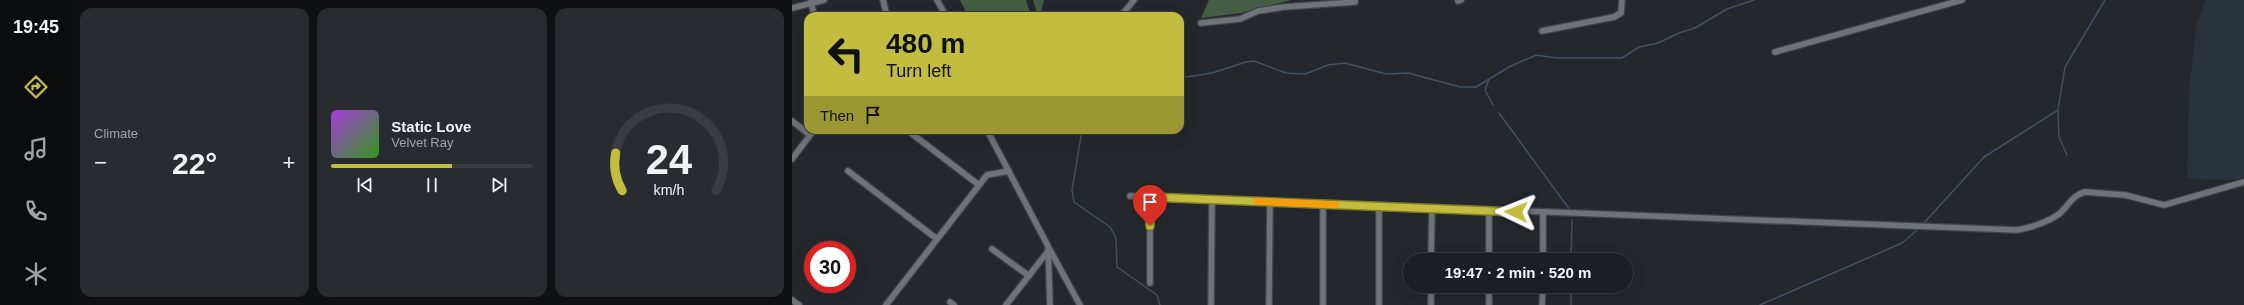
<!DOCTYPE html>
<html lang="en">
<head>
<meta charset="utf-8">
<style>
  :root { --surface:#1b1e22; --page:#282b2f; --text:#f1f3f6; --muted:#a0a2a5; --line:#393c40; --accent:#c2bd3f }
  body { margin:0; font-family:Helvetica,sans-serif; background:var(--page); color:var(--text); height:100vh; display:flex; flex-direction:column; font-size:15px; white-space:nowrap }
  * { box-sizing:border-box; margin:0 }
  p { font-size:13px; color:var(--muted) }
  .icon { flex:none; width:22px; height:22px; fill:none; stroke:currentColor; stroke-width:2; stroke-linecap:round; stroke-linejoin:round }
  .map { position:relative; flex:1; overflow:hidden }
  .drawer { display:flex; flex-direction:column; gap:8px; padding:8px; background:#0f1013; width:720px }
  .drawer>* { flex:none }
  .banner { position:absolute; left:12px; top:12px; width:380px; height:122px; border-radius:12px; box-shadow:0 4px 16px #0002,0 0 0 1px var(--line); background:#c2bd3f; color:#111; overflow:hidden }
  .speed { position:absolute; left:12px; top:241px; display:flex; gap:8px; font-size:20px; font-weight:700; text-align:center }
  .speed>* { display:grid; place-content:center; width:52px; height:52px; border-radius:50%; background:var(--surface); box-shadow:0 4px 16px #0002,0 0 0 1px var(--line); line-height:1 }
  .speed .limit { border:6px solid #d22; background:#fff; color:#111 }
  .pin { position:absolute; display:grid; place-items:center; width:34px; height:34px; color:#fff; margin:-41px -17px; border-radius:50% 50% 50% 0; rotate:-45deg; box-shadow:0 0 4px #0007 }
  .pin .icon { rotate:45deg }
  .me { position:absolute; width:44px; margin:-22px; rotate:272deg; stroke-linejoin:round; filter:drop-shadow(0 0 3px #0008) }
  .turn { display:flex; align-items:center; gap:14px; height:84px; padding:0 16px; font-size:18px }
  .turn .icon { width:52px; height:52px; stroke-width:2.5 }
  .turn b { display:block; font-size:28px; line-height:34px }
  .then { display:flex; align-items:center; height:38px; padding:0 16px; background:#0003; gap:8px; font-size:15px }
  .big { font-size:30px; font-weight:800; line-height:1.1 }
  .drawer .tile { flex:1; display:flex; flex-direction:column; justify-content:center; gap:6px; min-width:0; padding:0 14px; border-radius:12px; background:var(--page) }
  .drawer .dial { align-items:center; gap:0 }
  .dial svg { height:104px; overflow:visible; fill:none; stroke:var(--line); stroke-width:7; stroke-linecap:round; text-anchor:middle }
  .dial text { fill:var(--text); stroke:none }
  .song { display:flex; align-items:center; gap:12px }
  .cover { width:48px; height:48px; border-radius:6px; background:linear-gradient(135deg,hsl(280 70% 55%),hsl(110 70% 35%)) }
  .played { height:4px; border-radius:2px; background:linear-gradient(90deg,var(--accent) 60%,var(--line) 60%) }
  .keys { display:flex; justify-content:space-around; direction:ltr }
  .heat { display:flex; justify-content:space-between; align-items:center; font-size:22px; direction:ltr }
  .drawer .tiles { flex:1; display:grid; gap:8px; grid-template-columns:repeat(3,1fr) }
  .trip { position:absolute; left:611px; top:253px; width:230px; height:40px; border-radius:20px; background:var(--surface); box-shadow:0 4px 16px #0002,0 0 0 1px var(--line); font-weight:800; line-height:40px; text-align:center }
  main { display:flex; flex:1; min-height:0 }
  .menu { display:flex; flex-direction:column; width:72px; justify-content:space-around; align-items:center; background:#0b0c0e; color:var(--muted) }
  .menu .icon { width:28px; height:28px }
  .menu .selected { color:var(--accent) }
  .menu b { font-size:18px; color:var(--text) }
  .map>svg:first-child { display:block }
</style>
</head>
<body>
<main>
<nav class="menu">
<b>19:45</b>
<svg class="icon selected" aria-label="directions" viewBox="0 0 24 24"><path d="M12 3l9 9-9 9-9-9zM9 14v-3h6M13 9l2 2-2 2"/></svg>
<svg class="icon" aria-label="music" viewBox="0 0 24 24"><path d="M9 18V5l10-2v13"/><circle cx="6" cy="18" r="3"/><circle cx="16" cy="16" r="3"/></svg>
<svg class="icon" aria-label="phone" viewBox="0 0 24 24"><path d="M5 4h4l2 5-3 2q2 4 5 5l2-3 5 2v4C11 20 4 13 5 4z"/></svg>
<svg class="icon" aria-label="climate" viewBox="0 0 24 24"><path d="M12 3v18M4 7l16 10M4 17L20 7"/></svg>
</nav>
<section class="drawer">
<div class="tiles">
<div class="tile"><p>Climate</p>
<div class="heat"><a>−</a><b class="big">22°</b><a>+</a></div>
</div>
<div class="tile">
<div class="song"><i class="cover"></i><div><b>Static Love</b><p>Velvet Ray</p></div></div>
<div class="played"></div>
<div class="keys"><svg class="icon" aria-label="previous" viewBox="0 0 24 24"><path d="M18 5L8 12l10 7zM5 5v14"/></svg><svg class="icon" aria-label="pause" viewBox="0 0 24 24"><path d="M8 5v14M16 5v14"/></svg><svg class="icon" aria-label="next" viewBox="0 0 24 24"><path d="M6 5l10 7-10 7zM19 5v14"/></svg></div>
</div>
<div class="tile dial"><svg viewBox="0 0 100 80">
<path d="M14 69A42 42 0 1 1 86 69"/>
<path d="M14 69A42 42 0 0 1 9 40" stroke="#c2bd3f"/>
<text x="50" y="56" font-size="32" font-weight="700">24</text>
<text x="50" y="72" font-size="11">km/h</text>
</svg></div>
</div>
</section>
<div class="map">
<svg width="1452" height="305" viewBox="0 0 1452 305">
  <rect width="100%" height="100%" fill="#24282d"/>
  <path fill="#2a323b" d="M1413 0H1452V177L1443 180 1395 179 1397 90 1404 29Z"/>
  <g fill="#435e45">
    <path d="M168 0H234L239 16H176Z"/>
    <path d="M241 0H252L249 11 253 16H246Z"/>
    <path d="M417 0H499L449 13 409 18Z"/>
  </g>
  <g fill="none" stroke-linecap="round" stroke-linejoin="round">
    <g stroke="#445161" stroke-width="1.5">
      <path d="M246 0 251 16"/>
      <path d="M388 78 420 73 454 62 462 61 494 73 513 74 536 65 553 63 594 74 616 73 668 87H684L717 67 744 55 764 58H830L847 47 866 43 887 33 903 28 935 9 962 0"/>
      <path d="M697 79 693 90 701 105"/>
      <path d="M1266 111 1267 137 1275 155"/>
      <path d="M707 113 778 210"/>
      <path d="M290 130 280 190 282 202 318 227 324 238 325 267 365 295 368 305"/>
      <path d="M1132 223 1192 157 1266 110 1273 67 1313 0"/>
      <path d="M779 260 780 220"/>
      <path d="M779 305V286"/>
      <path d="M968 305 1110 243 1124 231"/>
    </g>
    <defs>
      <g id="minor">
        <path d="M19 0 22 16"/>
        <path d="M91 0 95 16"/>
        <path d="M145 0 154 16"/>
        <path d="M666 1 669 0"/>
        <path d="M0 8 32 0"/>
        <path d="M329 16 342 0"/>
        <path d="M409 23 448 19 466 11 492 7 563 2V0"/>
        <path d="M750 31 822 17 829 13 830 0"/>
        <path d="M983 52 1170 0"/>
        <path d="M0 121 18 135"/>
        <path d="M115 130 187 185"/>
        <path d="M195 130 256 246 258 305"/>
        <path d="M0 159 22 130"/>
        <path d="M56 171 145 239"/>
        <path d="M338 196 1225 230C1238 228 1256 222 1267 214 1277 206 1280 195 1293 192L1333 195 1372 205 1452 182"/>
        <path d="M200 249 237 276"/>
        <path d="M258 250 288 305"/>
        <path d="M639 260 640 208"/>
        <path d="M697 260V211"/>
        <path d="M751 260V213"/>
        <path d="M358 283V197"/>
        <path d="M0 300 7 305"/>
        <path d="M158 302 162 305"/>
        <path d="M94 305 195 175 217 171"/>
        <path d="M214 305 257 250"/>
        <path d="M419 305 420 200"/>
        <path d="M477 305 478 202"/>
        <path d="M531 305V204"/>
        <path d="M587 305V206"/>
        <path d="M639 305V286"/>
        <path d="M697 305V286"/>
        <path d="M750 305 751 286"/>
      </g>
    </defs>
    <use href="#minor" stroke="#404448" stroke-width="8"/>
    <use href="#minor" stroke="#6e7378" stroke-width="5.5"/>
  </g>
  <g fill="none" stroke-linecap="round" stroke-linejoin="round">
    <defs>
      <path id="route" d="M358 226V197L724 212"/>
    </defs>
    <use href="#route" stroke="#7e7b29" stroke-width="10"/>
    <use href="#route" stroke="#c2bd3f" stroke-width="7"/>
    <path stroke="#f59e0b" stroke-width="7" d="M465 201 544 205"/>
  </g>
</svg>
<div class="speed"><div class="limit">30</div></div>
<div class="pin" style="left:358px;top:226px;background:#d93025"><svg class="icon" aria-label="arrive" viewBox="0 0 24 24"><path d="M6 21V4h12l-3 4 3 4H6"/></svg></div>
<svg class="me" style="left:724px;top:212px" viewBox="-20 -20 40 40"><path d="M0-17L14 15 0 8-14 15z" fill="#c2bd3f" stroke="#fff" stroke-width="4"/></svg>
<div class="trip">19:47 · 2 min · 520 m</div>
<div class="banner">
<div class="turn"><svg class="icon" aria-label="left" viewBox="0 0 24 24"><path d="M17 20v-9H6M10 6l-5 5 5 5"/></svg><div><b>480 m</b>Turn left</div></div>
<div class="then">Then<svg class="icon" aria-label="arrive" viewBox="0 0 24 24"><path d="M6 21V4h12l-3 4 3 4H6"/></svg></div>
</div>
</div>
</main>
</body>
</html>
